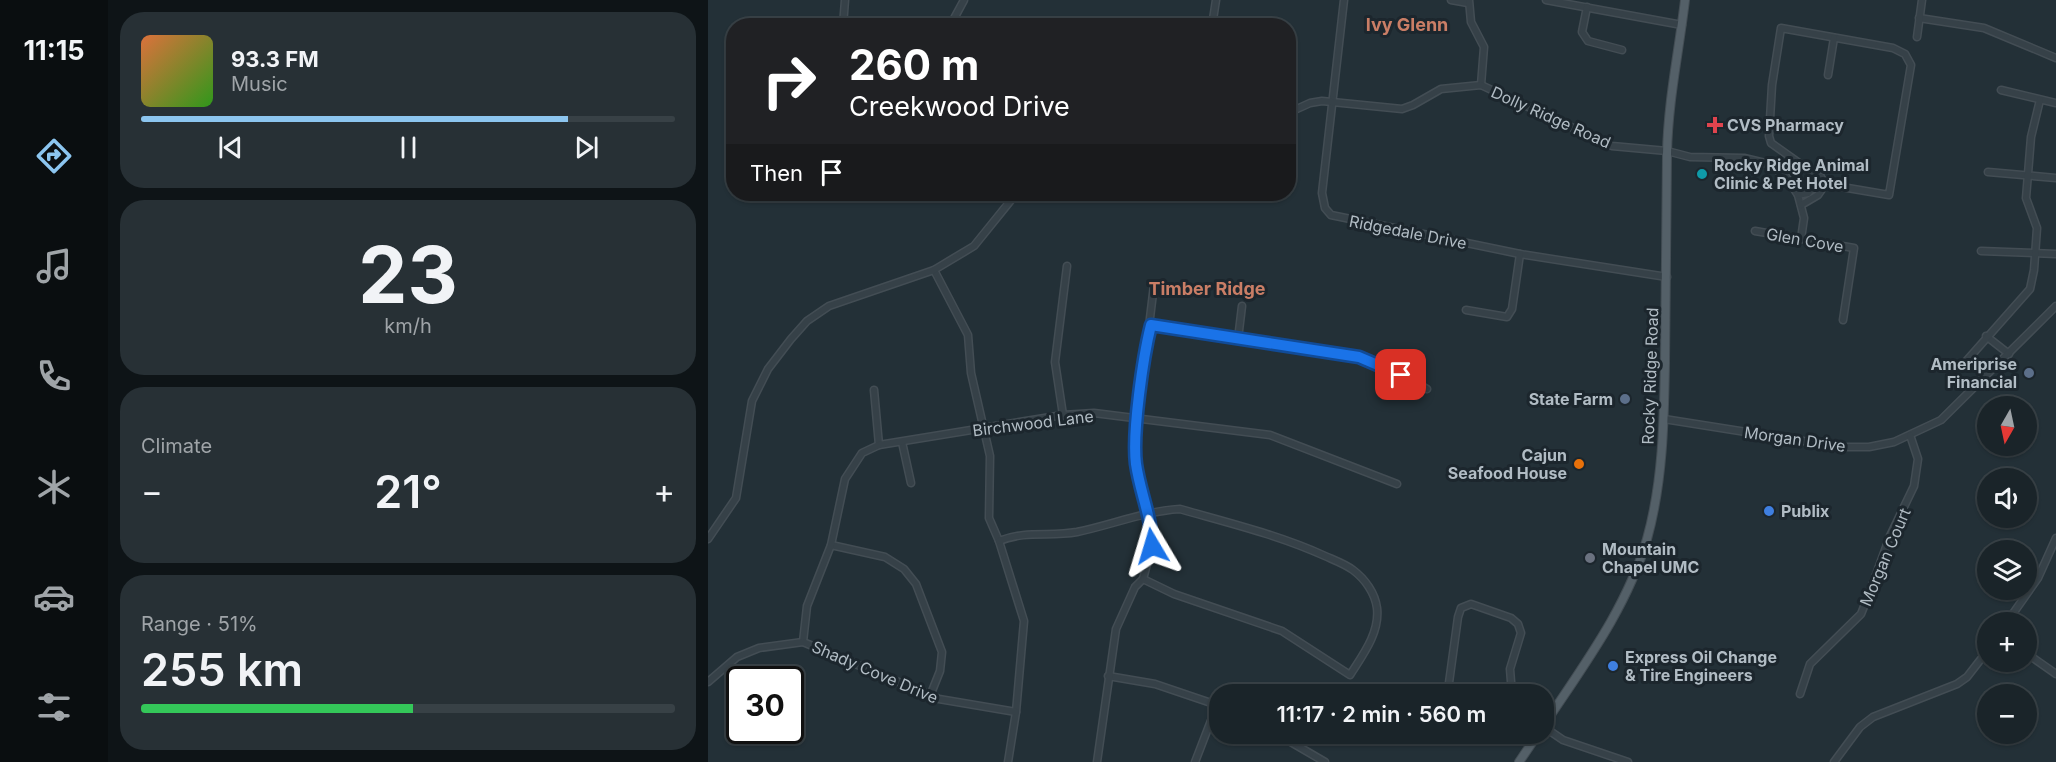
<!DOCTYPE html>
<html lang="en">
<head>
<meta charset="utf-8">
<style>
  :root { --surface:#1a2429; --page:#273035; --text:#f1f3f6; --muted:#9fa4a8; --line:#384146; --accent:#8cc5ef }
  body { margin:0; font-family:Inter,sans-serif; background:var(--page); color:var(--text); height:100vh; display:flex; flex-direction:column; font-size:22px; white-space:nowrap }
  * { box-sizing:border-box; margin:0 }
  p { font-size:20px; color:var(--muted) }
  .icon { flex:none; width:33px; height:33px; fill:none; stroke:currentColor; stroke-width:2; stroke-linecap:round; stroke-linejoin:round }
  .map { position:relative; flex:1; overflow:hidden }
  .details { display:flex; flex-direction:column; gap:12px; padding:12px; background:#0e1417; width:600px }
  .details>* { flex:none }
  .guide { position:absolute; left:18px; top:18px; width:570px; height:183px; border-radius:24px; box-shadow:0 2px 4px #0004,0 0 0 2px var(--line); background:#202124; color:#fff; overflow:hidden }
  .needle { width:39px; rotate:189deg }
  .tools { position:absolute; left:1269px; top:396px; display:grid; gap:12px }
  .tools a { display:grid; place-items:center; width:60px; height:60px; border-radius:50%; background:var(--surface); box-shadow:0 2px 4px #0004,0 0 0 2px var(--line); font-size:30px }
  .speed { position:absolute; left:18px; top:666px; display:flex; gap:12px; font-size:30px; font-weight:700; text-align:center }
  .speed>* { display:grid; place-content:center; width:78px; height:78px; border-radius:50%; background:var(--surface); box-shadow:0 2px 4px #0004,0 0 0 2px var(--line); line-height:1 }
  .speed .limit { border:3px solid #111; border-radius:9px; background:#fff; color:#111 }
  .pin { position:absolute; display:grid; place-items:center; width:51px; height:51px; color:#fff; margin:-26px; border-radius:12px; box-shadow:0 3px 9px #0006 }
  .me { position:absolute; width:66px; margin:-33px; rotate:353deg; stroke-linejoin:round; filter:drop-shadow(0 0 4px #0008) }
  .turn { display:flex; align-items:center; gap:21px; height:126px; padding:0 24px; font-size:27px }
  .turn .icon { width:78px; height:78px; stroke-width:2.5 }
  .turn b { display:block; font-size:42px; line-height:51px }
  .then { display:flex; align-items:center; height:57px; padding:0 24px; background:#0003; gap:12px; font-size:22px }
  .big { font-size:45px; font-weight:600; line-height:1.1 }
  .details .widget { flex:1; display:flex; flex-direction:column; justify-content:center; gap:9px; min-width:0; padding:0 21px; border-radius:24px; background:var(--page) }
  .details .dial { align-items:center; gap:0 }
  .dial b { font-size:78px; line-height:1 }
  .song { display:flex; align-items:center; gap:18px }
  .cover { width:72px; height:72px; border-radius:9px; background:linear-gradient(135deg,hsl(20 70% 55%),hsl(110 70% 35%)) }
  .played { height:6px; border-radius:3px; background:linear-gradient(90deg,var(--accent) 80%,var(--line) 80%) }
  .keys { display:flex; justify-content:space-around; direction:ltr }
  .heat { display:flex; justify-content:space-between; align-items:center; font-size:33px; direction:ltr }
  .charge { height:9px; border-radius:4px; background:linear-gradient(90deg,#34c759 51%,var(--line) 0) }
  .trip { position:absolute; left:501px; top:684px; width:345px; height:60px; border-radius:24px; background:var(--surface); box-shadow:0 2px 4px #0004,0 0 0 2px var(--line); font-weight:600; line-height:60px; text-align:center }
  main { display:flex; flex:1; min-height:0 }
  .menu { display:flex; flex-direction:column; width:108px; justify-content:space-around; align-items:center; background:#0a0e10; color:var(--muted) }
  .menu .icon { width:42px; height:42px }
  .menu .on { color:var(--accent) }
  .menu b { font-size:27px; color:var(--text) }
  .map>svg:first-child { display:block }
</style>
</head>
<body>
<main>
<nav class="menu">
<b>11:15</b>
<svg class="icon on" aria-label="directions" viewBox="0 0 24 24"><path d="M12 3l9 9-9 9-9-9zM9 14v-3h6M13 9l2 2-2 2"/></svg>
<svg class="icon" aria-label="music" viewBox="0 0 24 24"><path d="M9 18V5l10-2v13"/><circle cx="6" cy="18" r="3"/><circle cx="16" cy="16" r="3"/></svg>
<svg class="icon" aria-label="phone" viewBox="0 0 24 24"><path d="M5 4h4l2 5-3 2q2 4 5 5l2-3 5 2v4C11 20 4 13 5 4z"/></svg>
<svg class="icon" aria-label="climate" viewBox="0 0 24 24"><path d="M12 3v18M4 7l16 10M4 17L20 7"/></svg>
<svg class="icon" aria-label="car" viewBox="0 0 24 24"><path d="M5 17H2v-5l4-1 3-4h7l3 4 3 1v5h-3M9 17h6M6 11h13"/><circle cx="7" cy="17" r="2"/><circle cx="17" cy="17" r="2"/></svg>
<svg class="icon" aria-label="filters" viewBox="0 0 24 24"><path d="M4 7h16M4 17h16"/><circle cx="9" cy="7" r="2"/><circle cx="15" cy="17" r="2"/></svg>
</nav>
<section class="details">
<div class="widget">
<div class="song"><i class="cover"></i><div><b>93.3 FM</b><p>Music</p></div></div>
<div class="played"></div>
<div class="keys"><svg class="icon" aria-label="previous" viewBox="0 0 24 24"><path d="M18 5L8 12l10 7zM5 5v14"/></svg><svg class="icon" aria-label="pause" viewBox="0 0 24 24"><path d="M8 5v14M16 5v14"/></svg><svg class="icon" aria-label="next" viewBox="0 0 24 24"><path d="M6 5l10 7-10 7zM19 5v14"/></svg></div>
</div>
<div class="widget dial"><b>23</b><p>km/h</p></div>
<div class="widget"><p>Climate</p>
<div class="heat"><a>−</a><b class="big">21°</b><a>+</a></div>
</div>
<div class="widget"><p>Range · 51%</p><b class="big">255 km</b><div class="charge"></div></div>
</section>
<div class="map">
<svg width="1348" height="762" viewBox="0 0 1348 762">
  <rect width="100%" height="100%" fill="#233037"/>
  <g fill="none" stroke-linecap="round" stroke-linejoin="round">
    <defs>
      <g id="minor">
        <path d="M636 0 614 193 617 208 623 215 812 254 959 277"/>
        <path d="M743 0 760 3"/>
        <path d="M761 0 763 22 776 47 773 85"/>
        <path d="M838 0 974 25"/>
        <path d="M879 7 874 32 880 41 914 50"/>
        <path d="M1211 18 1276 28 1348 58"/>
        <path d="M135 26 137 0"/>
        <path d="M242 26 256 0"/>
        <path d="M504 26 508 0"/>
        <path d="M1073 28 1185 48 1197 54 1203 65 1181 195 1122 185 1063 143 1061 136 1064 85Z"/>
        <path d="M1209 37 1214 0"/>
        <path d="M1120 75 1126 38"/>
        <path d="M1293 90 1348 103"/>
        <path d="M580 113 602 103 614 101 694 109 705 105 733 89 773 85 904 146 959 151 982 157 1036 158 1057 163 1077 175 1090 195 1096 218 1093 239"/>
        <path d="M1280 172 1348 178"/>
        <path d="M1090 195 1100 193 1113 177"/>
        <path d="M1093 205 1110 195 1119 182"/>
        <path d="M1047 231 1146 248 1135 320"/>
        <path d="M1273 251 1348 254"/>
        <path d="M226 270 260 335 263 373 282 456 281 518 291 541 316 621 308 712 300 762"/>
        <path d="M758 310 799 317 804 309 812 254"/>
        <path d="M443 325 652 357 685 370 719 389"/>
        <path d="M1278 336 1301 354"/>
        <path d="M530 339 534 306"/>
        <path d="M1253 367 1322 289 1326 270 1329 228 1318 198 1323 137 1332 100"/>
        <path d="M166 390 171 445"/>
        <path d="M355 415 347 362 359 266"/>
        <path d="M956 419 1133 447H1161L1186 442 1233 420 1348 306"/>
        <path d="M194 442 203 483"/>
        <path d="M0 539 28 498 44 401 60 369 83 339 99 321 121 306 226 270 266 246 308 194"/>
        <path d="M291 541C319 530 341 537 369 532 403 525 437 511 472 509 521 523 571 535 617 556 626 560 637 564 645 570 657 579 667 593 669 608 672 633 654 656 642 675L574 631 466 594 435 579"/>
        <path d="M123 545 177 557 196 569 208 584 234 652 232 671 222 696"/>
        <path d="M1299 622 1330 578 1348 538"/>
        <path d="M95 642 99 606 123 545 137 479 154 453 171 445 355 415 386 413 562 435 689 484"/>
        <path d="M1318 653 1348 674"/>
        <path d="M400 676 447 684 512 706"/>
        <path d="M0 682 29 657 51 648 95 642 231 699 308 712"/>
        <path d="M745 694 740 690 750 617 753 608 763 604 803 618 810 624 813 633 802 669 804 694"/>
        <path d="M1092 694 1102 664 1153 614 1161 594 1182 536 1206 486 1210 459 1202 435"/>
        <path d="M836 727 855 740 920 762"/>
        <path d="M569 734 617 762"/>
        <path d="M389 762 408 629 427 587 435 579 444 546 440 514 431 479 427 441 446 285"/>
        <path d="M487 762 509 705"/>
        <path d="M1126 762 1152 727 1165 717 1249 684 1259 677 1280 650"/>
      </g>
      <g id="major">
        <path d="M836 725C875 666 919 608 939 539 955 482 956 421 957 363 958 293 958 223 959 154 960 101 971 51 977 0"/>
        <path d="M811 762 830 734"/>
      </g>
    </defs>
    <use href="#minor" stroke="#434d54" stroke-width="9"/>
    <use href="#major" stroke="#434d54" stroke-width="10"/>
    <use href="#minor" stroke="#364148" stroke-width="6"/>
    <use href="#major" stroke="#546068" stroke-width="8"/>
  </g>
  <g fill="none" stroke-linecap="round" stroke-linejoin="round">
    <defs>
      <path id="route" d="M444 546C444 518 432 492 428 464 424 433 435 357 443 325L651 357 693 375"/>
    </defs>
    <use href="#route" stroke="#114b97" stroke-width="15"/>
    <use href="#route" stroke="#1a73e8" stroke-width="10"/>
  </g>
  <path fill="#e0444e" stroke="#1c262d" stroke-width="2" d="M1004 116h6v6h6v6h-6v6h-6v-6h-6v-6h6z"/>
  <circle fill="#0f9aa8" stroke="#1c262d" stroke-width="2" cx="994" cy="174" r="6"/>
  <g fill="#5c6f8a" stroke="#1c262d" stroke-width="2">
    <circle cx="1321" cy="373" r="6"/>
    <circle cx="917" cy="399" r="6"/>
  </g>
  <circle fill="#e8710a" stroke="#1c262d" stroke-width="2" cx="871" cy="464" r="6"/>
  <g fill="#3f7fe0" stroke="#1c262d" stroke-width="2">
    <circle cx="1061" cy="511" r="6"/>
    <circle cx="905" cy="666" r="6"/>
  </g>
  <circle fill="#6b7280" stroke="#1c262d" stroke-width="2" cx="882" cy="558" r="6"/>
  <g text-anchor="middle" stroke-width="6" stroke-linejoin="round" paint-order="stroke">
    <g font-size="16" fill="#b1bcc4" stroke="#1c262d">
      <text transform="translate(843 117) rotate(24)" y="6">Dolly Ridge Road</text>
      <text transform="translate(700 232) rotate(11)" y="6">Ridgedale Drive</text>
      <text transform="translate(1097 240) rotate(10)" y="6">Glen Cove</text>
      <text transform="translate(942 376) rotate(-88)" y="6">Rocky Ridge Road</text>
      <text transform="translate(325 423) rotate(-7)" y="6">Birchwood Lane</text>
      <text transform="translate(1087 439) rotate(8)" y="6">Morgan Drive</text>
      <text transform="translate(1177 557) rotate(-67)" y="6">Morgan Court</text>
      <text transform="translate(167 672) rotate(23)" y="6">Shady Cove Drive</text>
    </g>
    <g font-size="16" font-weight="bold" fill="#b1bcc4" stroke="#1c262d" text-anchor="start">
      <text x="1019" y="131">CVS Pharmacy</text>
      <text x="1006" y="171">Rocky Ridge Animal<tspan x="1006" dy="18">Clinic &amp; Pet Hotel</tspan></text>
      <text x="1309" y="370" text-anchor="end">Ameriprise<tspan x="1309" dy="18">Financial</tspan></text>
      <text x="905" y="405" text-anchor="end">State Farm</text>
      <text x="859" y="461" text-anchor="end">Cajun<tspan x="859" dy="18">Seafood House</tspan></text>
      <text x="1073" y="517">Publix</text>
      <text x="894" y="555">Mountain<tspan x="894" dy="18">Chapel UMC</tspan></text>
      <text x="917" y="663">Express Oil Change<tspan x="917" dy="18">&amp; Tire Engineers</tspan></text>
    </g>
    <g font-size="18" font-weight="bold" fill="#ca7e66" stroke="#1c262d">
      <text x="699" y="31">Ivy Glenn</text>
      <text x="499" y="295">Timber Ridge</text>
    </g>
  </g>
</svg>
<div class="tools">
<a><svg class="needle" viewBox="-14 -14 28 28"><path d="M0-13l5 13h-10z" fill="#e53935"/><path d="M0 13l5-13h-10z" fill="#9fa4a8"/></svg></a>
<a><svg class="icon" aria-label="sound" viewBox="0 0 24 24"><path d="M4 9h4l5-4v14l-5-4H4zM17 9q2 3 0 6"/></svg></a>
<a><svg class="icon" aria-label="layers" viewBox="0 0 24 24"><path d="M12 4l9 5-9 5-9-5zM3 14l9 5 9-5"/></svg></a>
<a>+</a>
<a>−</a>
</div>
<div class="speed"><div class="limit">30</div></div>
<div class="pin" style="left:693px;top:375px;background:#d93025"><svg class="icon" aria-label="arrive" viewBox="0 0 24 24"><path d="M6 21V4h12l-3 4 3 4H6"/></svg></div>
<svg class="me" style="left:444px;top:546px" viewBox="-20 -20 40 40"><path d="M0-17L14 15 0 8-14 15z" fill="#1a73e8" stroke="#fff" stroke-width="4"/></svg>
<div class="trip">11:17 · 2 min · 560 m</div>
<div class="guide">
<div class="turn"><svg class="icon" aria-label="right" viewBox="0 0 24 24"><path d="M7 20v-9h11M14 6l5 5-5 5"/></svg><div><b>260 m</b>Creekwood Drive</div></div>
<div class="then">Then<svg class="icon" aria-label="arrive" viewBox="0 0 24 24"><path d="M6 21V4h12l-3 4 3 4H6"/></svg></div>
</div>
</div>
</main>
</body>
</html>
